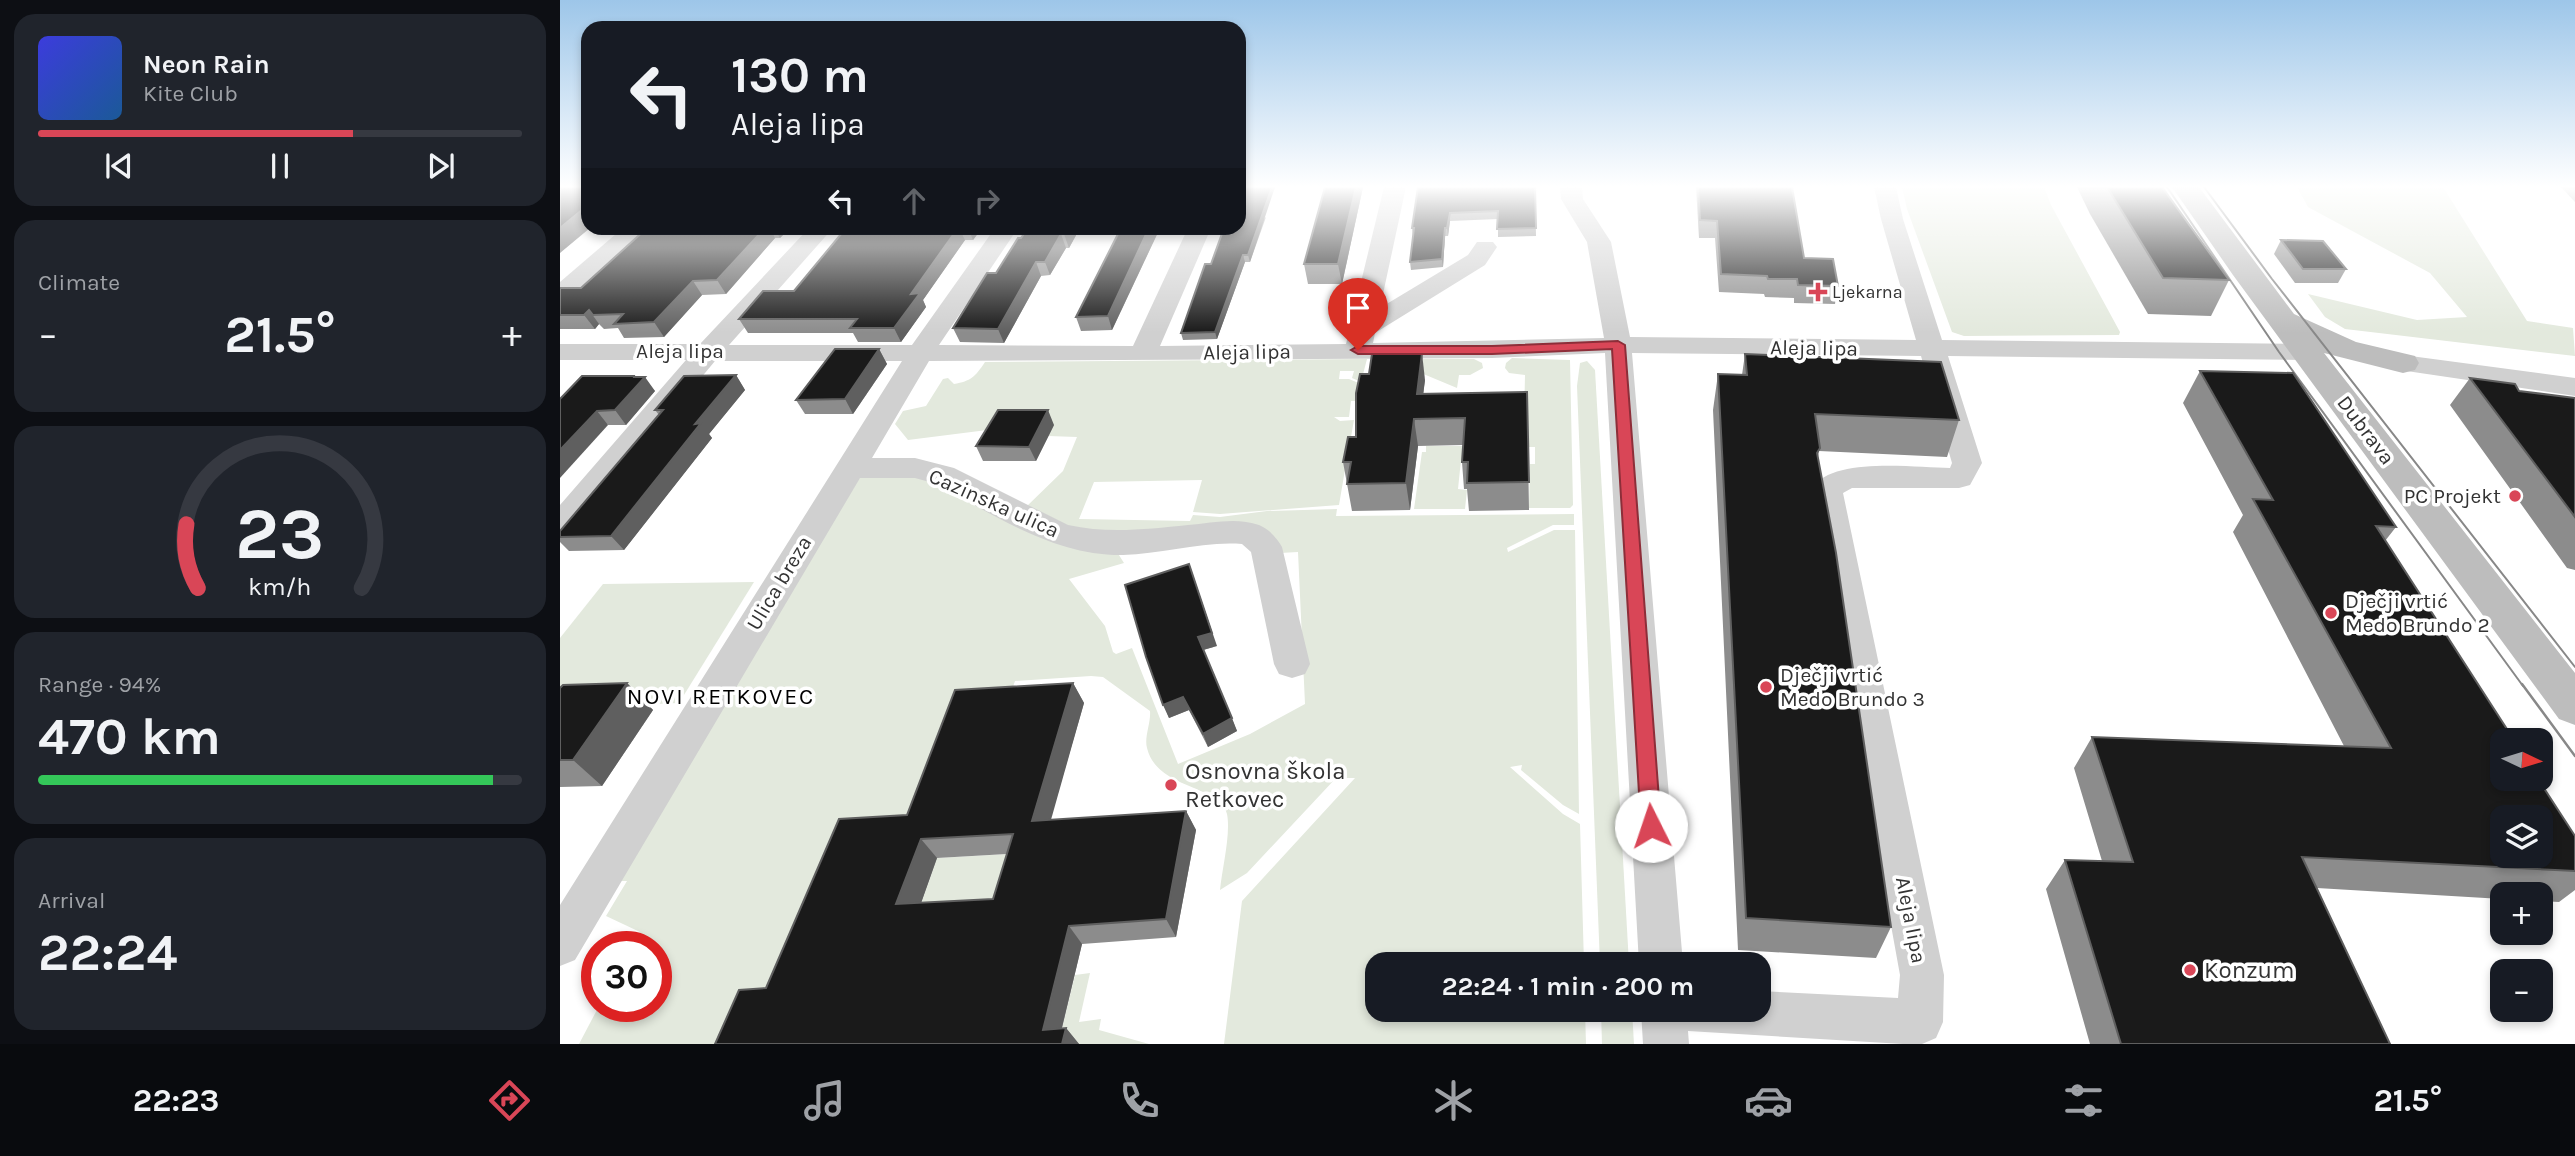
<!DOCTYPE html>
<html lang="en">
<head>
<meta charset="utf-8">
<style>
  :root { --surface:#171b24; --page:#20242c; --text:#f1f3f6; --muted:#9ea1a6; --line:#363941; --accent:#d94657 }
  body { margin:0; font-family:Karla,sans-serif; background:var(--page); color:var(--text); height:100vh; display:flex; flex-direction:column; font-size:26px; white-space:nowrap }
  * { box-sizing:border-box; margin:0 }
  p { font-size:23px; color:var(--muted) }
  .icon { flex:none; width:38px; height:38px; fill:none; stroke:currentColor; stroke-width:2; stroke-linecap:round; stroke-linejoin:round }
  .map { position:relative; flex:1; overflow:hidden }
  .drawer { display:flex; flex-direction:column; gap:14px; padding:14px; background:#0d0f14; width:560px }
  .drawer>* { flex:none }
  .hud { position:absolute; left:21px; top:21px; width:665px; height:214px; border-radius:21px; box-shadow:0 4px 10px #0003; background:#171b24; color:var(--text); overflow:hidden }
  .needle { width:46px; rotate:94deg }
  .controls { position:absolute; left:1930px; top:728px; display:grid; gap:14px }
  .controls a { display:grid; place-items:center; width:63px; height:63px; border-radius:14px; background:var(--surface); box-shadow:0 4px 10px #0003; font-size:35px }
  .speed { position:absolute; left:21px; top:931px; display:flex; gap:14px; font-size:35px; font-weight:700; text-align:center }
  .speed>* { display:grid; place-content:center; width:91px; height:91px; border-radius:50%; background:var(--surface); box-shadow:0 4px 10px #0003; line-height:1 }
  .speed .limit { border:10px solid #d22; background:#fff; color:#111 }
  .pin { position:absolute; display:grid; place-items:center; width:60px; height:60px; color:#fff; margin:-72px -30px; border-radius:50% 50% 50% 0; rotate:-45deg; box-shadow:0 0 7px #0007 }
  .pin .icon { rotate:45deg }
  .me { position:absolute; width:77px; margin:-38px; rotate:356deg; stroke-linejoin:round; filter:drop-shadow(0 0 5px #0008) }
  .turn { display:flex; align-items:center; gap:24px; height:147px; padding:0 35px; font-size:32px }
  .turn .icon { width:91px; height:91px; stroke-width:2.5 }
  .turn b { display:block; font-size:49px; line-height:60px }
  .lanes { display:flex; align-items:center; height:66px; padding:0 35px; background:#0003; justify-content:center; gap:35px; direction:ltr }
  .lanes .off { opacity:.35 }
  .big { font-size:52px; font-weight:700; line-height:1.1 }
  .drawer .card { flex:1; display:flex; flex-direction:column; justify-content:center; gap:10px; min-width:0; padding:0 24px; border-radius:21px; background:var(--page) }
  .drawer .dial { align-items:center; gap:0 }
  .dial svg { height:182px; overflow:visible; fill:none; stroke:var(--line); stroke-width:7; stroke-linecap:round; text-anchor:middle }
  .dial text { fill:var(--text); stroke:none }
  .song { display:flex; align-items:center; gap:21px }
  .cover { width:84px; height:84px; border-radius:10px; background:linear-gradient(135deg,hsl(240 70% 55%),hsl(210 70% 35%)) }
  .played { height:7px; border-radius:4px; background:linear-gradient(90deg,var(--accent) 65%,var(--line) 65%) }
  .keys { display:flex; justify-content:space-around; direction:ltr }
  .heat { display:flex; justify-content:space-between; align-items:center; font-size:38px; direction:ltr }
  .charge { height:10px; border-radius:5px; background:linear-gradient(90deg,#34c759 94%,var(--line) 0) }
  .trip { position:absolute; left:805px; top:952px; width:406px; height:70px; border-radius:21px; background:var(--surface); box-shadow:0 4px 10px #0003; font-weight:700; line-height:70px; text-align:center }
  .tabs { display:flex; height:112px; justify-content:space-around; align-items:center; background:#090b0e; color:var(--muted) }
  .tabs .icon { width:49px; height:49px }
  .tabs .active { color:var(--accent) }
  .tabs b { font-size:32px; color:var(--text) }
  main { display:flex; flex:1; min-height:0 }
  .map>svg:first-child { display:block }
</style>
</head>
<body>
<main>
<section class="drawer">
<div class="card">
<div class="song"><i class="cover"></i><div><b>Neon Rain</b><p>Kite Club</p></div></div>
<div class="played"></div>
<div class="keys"><svg class="icon" aria-label="previous" viewBox="0 0 24 24"><path d="M18 5L8 12l10 7zM5 5v14"/></svg><svg class="icon" aria-label="pause" viewBox="0 0 24 24"><path d="M8 5v14M16 5v14"/></svg><svg class="icon" aria-label="next" viewBox="0 0 24 24"><path d="M6 5l10 7-10 7zM19 5v14"/></svg></div>
</div>
<div class="card"><p>Climate</p>
<div class="heat"><a>−</a><b class="big">21.5°</b><a>+</a></div>
</div>
<div class="card dial"><svg viewBox="0 0 100 80">
<path d="M14 69A42 42 0 1 1 86 69"/>
<path d="M14 69A42 42 0 0 1 9 41" stroke="#d94657"/>
<text x="50" y="56" font-size="32" font-weight="700">23</text>
<text x="50" y="72" font-size="11">km/h</text>
</svg></div>
<div class="card"><p>Range · 94%</p><b class="big">470 km</b><div class="charge"></div></div>
<div class="card"><p>Arrival</p><b class="big">22:24</b></div>
</section>
<div class="map">
<svg width="2015" height="1044" viewBox="0 0 2015 1044">
  <rect width="100%" height="100%" fill="#fff"/>
  <g fill="#e3e9dd">
    <path d="M1342 187H1484L1491 205 1560 332 1559 335 1404 336 1392 332 1347 209Z"/>
    <path d="M1737 187H1883L1967 321 2013 328 2015 356 1785 329 1765 317 1748 294 1857 320 1907 317 1870 273 1748 207Z"/>
    <path d="M952 358 1010 360 1013 505 1010 508H969L970 464H975V447H967L964 420 965 375 949 373 945 368 946 363Z"/>
    <path d="M807 359 801 382 792 378 794 371H780L779 379H789L801 384 799 401H791L789 417H774L780 421 794 420 788 454 783 455 787 458 779 505 660 514 633 512 642 480 534 482 519 519 630 521 633 515 660 517 707 511 777 509 776 516 1014 514V525H993L947 548 948 552 994 530H1015L1019 814 1003 805 961 770 962 765 950 767 1003 814 1020 824 1024 964H817V1010H1025L1026 1044H664L682 901 795 778H776L687 873 660 890C662 869 671 834 667 814 662 785 597 790 587 748 584 737 591 723 590 711L543 677 531 676 455 681 447 704 360 834 186 1044H19L39 1006H96V947H72L80 932 46 916 67 881H57L300 477 346 472 557 552 564 563 509 579 545 626 553 652 556 654 572 648 618 764 690 734 745 704 738 552 720 553 706 535 523 533 466 507 503 471 517 437 488 436 494 425 443 428 348 440 335 424 343 411 366 406 383 379 388 378 394 384C411 381 415 377 425 362Z"/>
    <path d="M863 359H914L922 363 923 368 910 375H899L897 388 861 373Z"/>
    <path d="M1027 361 1035 370 1069 964H1040L1017 386 1020 363Z"/>
    <path d="M866 446H910L909 459 901 460 898 489 907 490 905 509H854L862 452H866Z"/>
    <path d="M194 582 119 703 0 708V638L43 584Z"/>
    <path d="M467 853 447 917 354 923 377 858Z"/>
    <path d="M530 973 519 1022 541 1019 539 1030 589 1044H498L515 975Z"/>
    <path d="M1041 1010H1072L1074 1044H1042Z"/>
  </g>
  <g fill="none" stroke-linecap="round" stroke-linejoin="round">
    <g fill="#d0d0d0" fill-rule="evenodd">
      <path d="M824 187H846L820 308 908 255 917 242H933L937 247 925 265 815 333 813 343 1044 338 1027 242 1001 199 1000 187H1022L1023 199 1051 242 1070 337 1356 340 1321 219 1314 187H1336L1343 219 1382 340 1746 344 1755 346 1759 352 1755 358 1746 360 1388 356 1422 463 1410 485 1399 488H1292L1283 493 1384 975 1383 1022 1376 1038 1362 1044H1343L1128 1031 1129 1044H1083L1081 1010H1199V991L1338 998 1340 975 1252 489C1271 456 1355 468 1390 468L1392 463 1361 356 1072 353 1123 964H1079L1045 353 932 358 369 361 312 458H355L394 468 508 525C549 534 587 529 628 525 651 523 677 517 699 525 709 529 717 538 722 547L750 664 745 674 732 678 719 674 714 664 691 552 682 544C643 541 602 554 563 555 493 556 434 514 373 483L355 478H300L15 960 0 966V905L342 361H155L11 534 0 537V505L126 360H0V344H140L249 228H273L169 345H352L435 228H458L379 345 573 346 628 228H651L600 346 786 344Z"/>
      <path d="M63 228H88L9 300 0 303V282Z"/>
      <path d="M1843 355 2015 378V396L1833 369 1830 363 1833 357Z"/>
    </g>
    <path fill="#bdbdbd" fill-rule="evenodd" d="M1612 187H1639L1734 314 1796 342 1855 356 1859 363 1855 370 1843 373 1764 353 2015 673V725L1999 719 1673 275Z"/>
    <g stroke="#888" stroke-width="2">
      <path d="M1607 187 1719 352 1963 686"/>
      <path d="M1644 187 1712 279 2015 667"/>
    </g>
    <path stroke="#888" stroke-width="2.5" d="M1962 684 2015 756"/>
  </g>
  <g fill="#8c8c8c" fill-rule="evenodd">
    <path d="M803 187 782 284H748L744 264Z"/>
    <path d="M858 187H975L976 236 938 237V219L890 221 888 236H885L883 267 851 270 850 262 853 236 852 228Z"/>
    <path d="M1136 187H1232L1244 258 1278 286 1275 304 1234 303V298L1205 297 1204 294 1159 292 1155 238H1139Z"/>
    <path d="M1517 187H1602L1669 280 1651 316 1588 314 1530 214Z"/>
    <path d="M2001 187H2015V202Z"/>
    <path d="M706 217 690 262H685L657 339 623 340 621 333 651 264Z"/>
    <path d="M87 228H230L220 238H215L166 294 142 295 104 337 64 338 58 328 44 329 39 324 35 329H0V288H21Z"/>
    <path d="M286 228H422L413 240H405L363 300 366 307 341 342H298L293 333H188L179 319 234 291Z"/>
    <path d="M468 228H520L509 248H506L490 275 481 276 444 343 400 342 393 328 436 273Z"/>
    <path d="M600 228 552 330 521 331 516 317Z"/>
    <path d="M1721 240 1786 269 1778 283H1735L1714 254Z"/>
    <path d="M319 349 327 364 293 414H245L236 400Z"/>
    <path d="M1185 354 1399 420 1387 457 1259 451 1258 457 1331 927 1316 958 1178 950 1153 410 1158 374 1182 375Z"/>
    <path d="M1640 371 1836 527 1825 541 2015 836V890L1999 902 1981 901V894H1942V899L1757 888 1830 1044H1530L1486 889 1505 860 1542 861 1514 768 1532 737 1784 746 1673 532 1683 515 1623 403Z"/>
    <path d="M176 375 185 390 149 434 152 438 64 550 9 551 0 542V531L99 415 95 410Z"/>
    <path d="M75 376 95 391 66 425H48L0 399Z"/>
    <path d="M1910 378 1959 391 2015 398V570L2007 568 1890 405Z"/>
    <path d="M865 380 863 394 967 392 969 510 909 511 907 489H904L902 462 903 445 858 446 850 510 792 511 783 462 796 437Z"/>
    <path d="M494 425 476 461H423L416 446Z"/>
    <path d="M657 646 643 650 677 731 648 747 629 710 609 718 586 657Z"/>
    <path d="M67 683 93 710 42 786 0 787V688Z"/>
    <path d="M513 683 524 703 490 820 626 811 636 830 616 937 522 944 502 1028H506L519 1044H155L206 988 347 815ZM447 854 433 899 361 903 377 858Z"/>
  </g>
  <g fill="#5f5f5f">
    <path d="M712 187H715L690 262 688 255Z"/>
    <path d="M796 187H803L782 284 778 264Z"/>
    <path d="M28 205V228H30L0 253V228Z"/>
    <path d="M890 213V221L888 236 887 228Z"/>
    <path d="M205 228H210L215 238 166 294 157 280Z"/>
    <path d="M214 228H230L220 238Z"/>
    <path d="M398 228H399L405 240 363 300 366 307 341 342 334 328 351 294Z"/>
    <path d="M408 228H422L413 240Z"/>
    <path d="M508 228H520L509 248 504 234Z"/>
    <path d="M589 228H600L552 330 548 316Z"/>
    <path d="M885 228V236L883 267 882 259Z"/>
    <path d="M501 234 506 248 490 275 485 262Z"/>
    <path d="M683 255 685 262 657 339 655 332Z"/>
    <path d="M476 262 481 276 444 343 438 329Z"/>
    <path d="M133 281 142 295 104 337 94 322Z"/>
    <path d="M29 310 39 324 35 329 24 315Z"/>
    <path d="M319 349 327 364 293 414 285 399Z"/>
    <path d="M862 353 865 380 860 421 857 394Z"/>
    <path d="M176 375 185 390 149 434 152 438 64 550 51 536 135 424Z"/>
    <path d="M75 376 80 382 85 377 95 391 66 425 55 410Z"/>
    <path d="M488 410 494 425 476 461 469 447Z"/>
    <path d="M37 411 48 425 0 478V450Z"/>
    <path d="M854 419 858 446 850 510 846 483Z"/>
    <path d="M629 564 657 646 643 650 638 637Z"/>
    <path d="M67 683 93 710 42 786 13 760Z"/>
    <path d="M513 683 524 703 485 841 472 821Z"/>
    <path d="M623 697 629 710 609 718 603 705Z"/>
    <path d="M672 718 677 731 648 747 643 734Z"/>
    <path d="M626 811 636 830 616 937 606 919Z"/>
    <path d="M361 839 377 858 354 923 336 904Z"/>
    <path d="M509 926 522 944 498 1044 483 1030Z"/>
    <path d="M506 1028 519 1044H502Z"/>
  </g>
  <g fill="#1a1a1a" stroke="#5f5f5f" stroke-width="2" fill-rule="evenodd">
    <path d="M0 187H28V205L0 228Z"/>
    <path d="M683 187H712L688 255H683L655 332 621 333 645 264H651L664 228H679V196Z"/>
    <path d="M765 187H796L778 264H744Z"/>
    <path d="M858 187H975L976 228 937 229 938 211 890 213 887 228H885L882 259 850 262 854 228H852Z"/>
    <path d="M1138 187H1232L1244 258 1273 259 1278 286 1238 285 1237 279H1208L1207 276 1161 274 1157 221 1140 220Z"/>
    <path d="M1547 187H1602L1669 280 1603 278Z"/>
    <path d="M87 228H205L157 280 133 281 94 322 54 324 63 314 33 315 29 310 24 315H0V288H21Z"/>
    <path d="M286 228H398L351 294 360 293 334 328H290L297 319H179L203 291H234Z"/>
    <path d="M468 228H508L504 234H501L485 262H476L438 329 393 328 427 273H436L458 238H461Z"/>
    <path d="M561 228H589L548 316 516 317Z"/>
    <path d="M1721 240 1763 241 1786 269H1743Z"/>
    <path d="M275 349H319L285 399 236 400Z"/>
    <path d="M862 353 857 394 967 392 969 482 907 483 908 462H902L905 418 854 419 846 483 787 484 791 462H783L788 437H796V393L800 374H809L812 354Z"/>
    <path d="M1185 354 1381 362 1399 420 1255 414 1260 448 1257 453 1276 553 1331 927 1186 918 1158 374 1187 375Z"/>
    <path d="M1640 371 1733 373 1836 527 1816 526 1954 740H1942V779H1978L2015 836V871L1742 857 1830 1044H1561L1505 860 1573 862 1532 737 1831 748 1693 499 1713 500ZM1942 817H1981V856H1942Z"/>
    <path d="M176 375 135 424 141 423 51 536 0 537V531L103 410H95L124 376Z"/>
    <path d="M22 376H75L73 377H85L55 410 37 411 0 450V399Z"/>
    <path d="M1910 378 1955 384 1959 391 2015 398V517Z"/>
    <path d="M438 410H488L469 447 416 446Z"/>
    <path d="M629 564 652 633 638 637 672 718 643 734 623 697 603 705 586 657 565 585Z"/>
    <path d="M67 683 13 760H0V688L3 685Z"/>
    <path d="M513 683 472 821 626 811 606 919 509 926 483 1030 506 1028 502 1044H155L179 990 206 988 279 819 347 815 395 690ZM453 834 433 899 336 904 361 839Z"/>
  </g>
  <linearGradient id="sky" x2="0" y2="1"><stop stop-color="#9dc6e9"/><stop offset="0.56" stop-color="#fff"/><stop offset="1" stop-color="#fff" stop-opacity="0"/></linearGradient>
  <rect width="2015" height="333" fill="url(#sky)"/>
  <path fill="#d94657" stroke="#8d2e39" stroke-width="2" d="M1058 341 1065 345 1101 826 1098 833 1091 836 1084 833 1081 826 1052 349 932 354H798L791 350 798 346H932Z"/>
  <g fill="#d94657" stroke="#fff" stroke-width="2.5">
    <path d="M1254.5 281.5h7v7h7v7h-7v7h-7v-7h-7v-7h7z"/>
    <circle cx="1955" cy="496" r="7"/>
    <circle cx="1771" cy="613" r="7"/>
    <circle cx="1206" cy="687" r="7"/>
    <circle cx="611" cy="785" r="7"/>
    <circle cx="1630" cy="970" r="7"/>
  </g>
  <g text-anchor="middle" stroke-width="7" stroke-linejoin="round" paint-order="stroke">
    <g font-size="18" fill="#333" stroke="#fff" text-anchor="start">
      <text x="1272" y="298">Ljekarna</text>
    </g>
    <g font-size="21" fill="#333" stroke="#fff">
      <text transform="translate(1254 348) rotate(1)" y="7">Aleja lipa</text>
      <text x="120" y="358">Aleja lipa</text>
      <text transform="translate(687 352) rotate(-1)" y="7">Aleja lipa</text>
      <text transform="translate(1806 430) rotate(53)" y="7">Dubrava</text>
      <text transform="translate(434 503) rotate(24)" y="7">Cazinska ulica</text>
      <text transform="translate(219 583) rotate(-59)" y="7">Ulica breza</text>
      <text transform="translate(1351 920) rotate(79)" y="7">Aleja lipa</text>
    </g>
    <g font-size="21" fill="#333" stroke="#fff" text-anchor="start">
      <text x="1941" y="503" text-anchor="end">PC Projekt</text>
      <text x="1785" y="608">Dječji vrtić<tspan x="1785" dy="24">Medo Brundo 2</tspan></text>
      <text x="1220" y="682">Dječji vrtić<tspan x="1220" dy="24">Medo Brundo 3</tspan></text>
    </g>
    <g font-size="23" letter-spacing="2" fill="#000" stroke="#fff">
      <text x="161" y="704">NOVI RETKOVEC</text>
    </g>
    <g font-size="24" fill="#333" stroke="#fff" text-anchor="start">
      <text x="625" y="779">Osnovna škola<tspan x="625" dy="28">Retkovec</tspan></text>
      <text x="1644" y="978">Konzum</text>
    </g>
  </g>
</svg>
<div class="controls">
<a><svg class="needle" viewBox="-14 -14 28 28"><path d="M0-13l5 13h-10z" fill="#e53935"/><path d="M0 13l5-13h-10z" fill="#9ea1a6"/></svg></a>
<a><svg class="icon" aria-label="layers" viewBox="0 0 24 24"><path d="M12 4l9 5-9 5-9-5zM3 14l9 5 9-5"/></svg></a>
<a>+</a>
<a>−</a>
</div>
<div class="speed"><div class="limit">30</div></div>
<div class="pin" style="left:798px;top:350px;background:#d93025"><svg class="icon" aria-label="arrive" viewBox="0 0 24 24"><path d="M6 21V4h12l-3 4 3 4H6"/></svg></div>
<svg class="me" style="left:1091px;top:826px" viewBox="-20 -20 40 40"><circle r="19" fill="#fff"/><path d="M0-13L10 11 0 6-10 11z" fill="#d94657"/></svg>
<div class="trip">22:24 · 1 min · 200 m</div>
<div class="hud">
<div class="turn"><svg class="icon" aria-label="left" viewBox="0 0 24 24"><path d="M17 20v-9H6M10 6l-5 5 5 5"/></svg><div><b>130 m</b>Aleja lipa</div></div>
<div class="lanes"><svg class="icon" aria-label="left" viewBox="0 0 24 24"><path d="M17 20v-9H6M10 6l-5 5 5 5"/></svg><svg class="icon off" aria-label="ahead" viewBox="0 0 24 24"><path d="M12 20V5M6 11l6-6 6 6"/></svg><svg class="icon off" aria-label="right" viewBox="0 0 24 24"><path d="M7 20v-9h11M14 6l5 5-5 5"/></svg></div>
</div>
</div>
</main>
<nav class="tabs">
<b>22:23</b>
<svg class="icon active" aria-label="directions" viewBox="0 0 24 24"><path d="M12 3l9 9-9 9-9-9zM9 14v-3h6M13 9l2 2-2 2"/></svg>
<svg class="icon" aria-label="music" viewBox="0 0 24 24"><path d="M9 18V5l10-2v13"/><circle cx="6" cy="18" r="3"/><circle cx="16" cy="16" r="3"/></svg>
<svg class="icon" aria-label="phone" viewBox="0 0 24 24"><path d="M5 4h4l2 5-3 2q2 4 5 5l2-3 5 2v4C11 20 4 13 5 4z"/></svg>
<svg class="icon" aria-label="climate" viewBox="0 0 24 24"><path d="M12 3v18M4 7l16 10M4 17L20 7"/></svg>
<svg class="icon" aria-label="car" viewBox="0 0 24 24"><path d="M5 17H2v-5l4-1 3-4h7l3 4 3 1v5h-3M9 17h6M6 11h13"/><circle cx="7" cy="17" r="2"/><circle cx="17" cy="17" r="2"/></svg>
<svg class="icon" aria-label="filters" viewBox="0 0 24 24"><path d="M4 7h16M4 17h16"/><circle cx="9" cy="7" r="2"/><circle cx="15" cy="17" r="2"/></svg>
<b>21.5°</b>
</nav>
</body>
</html>
